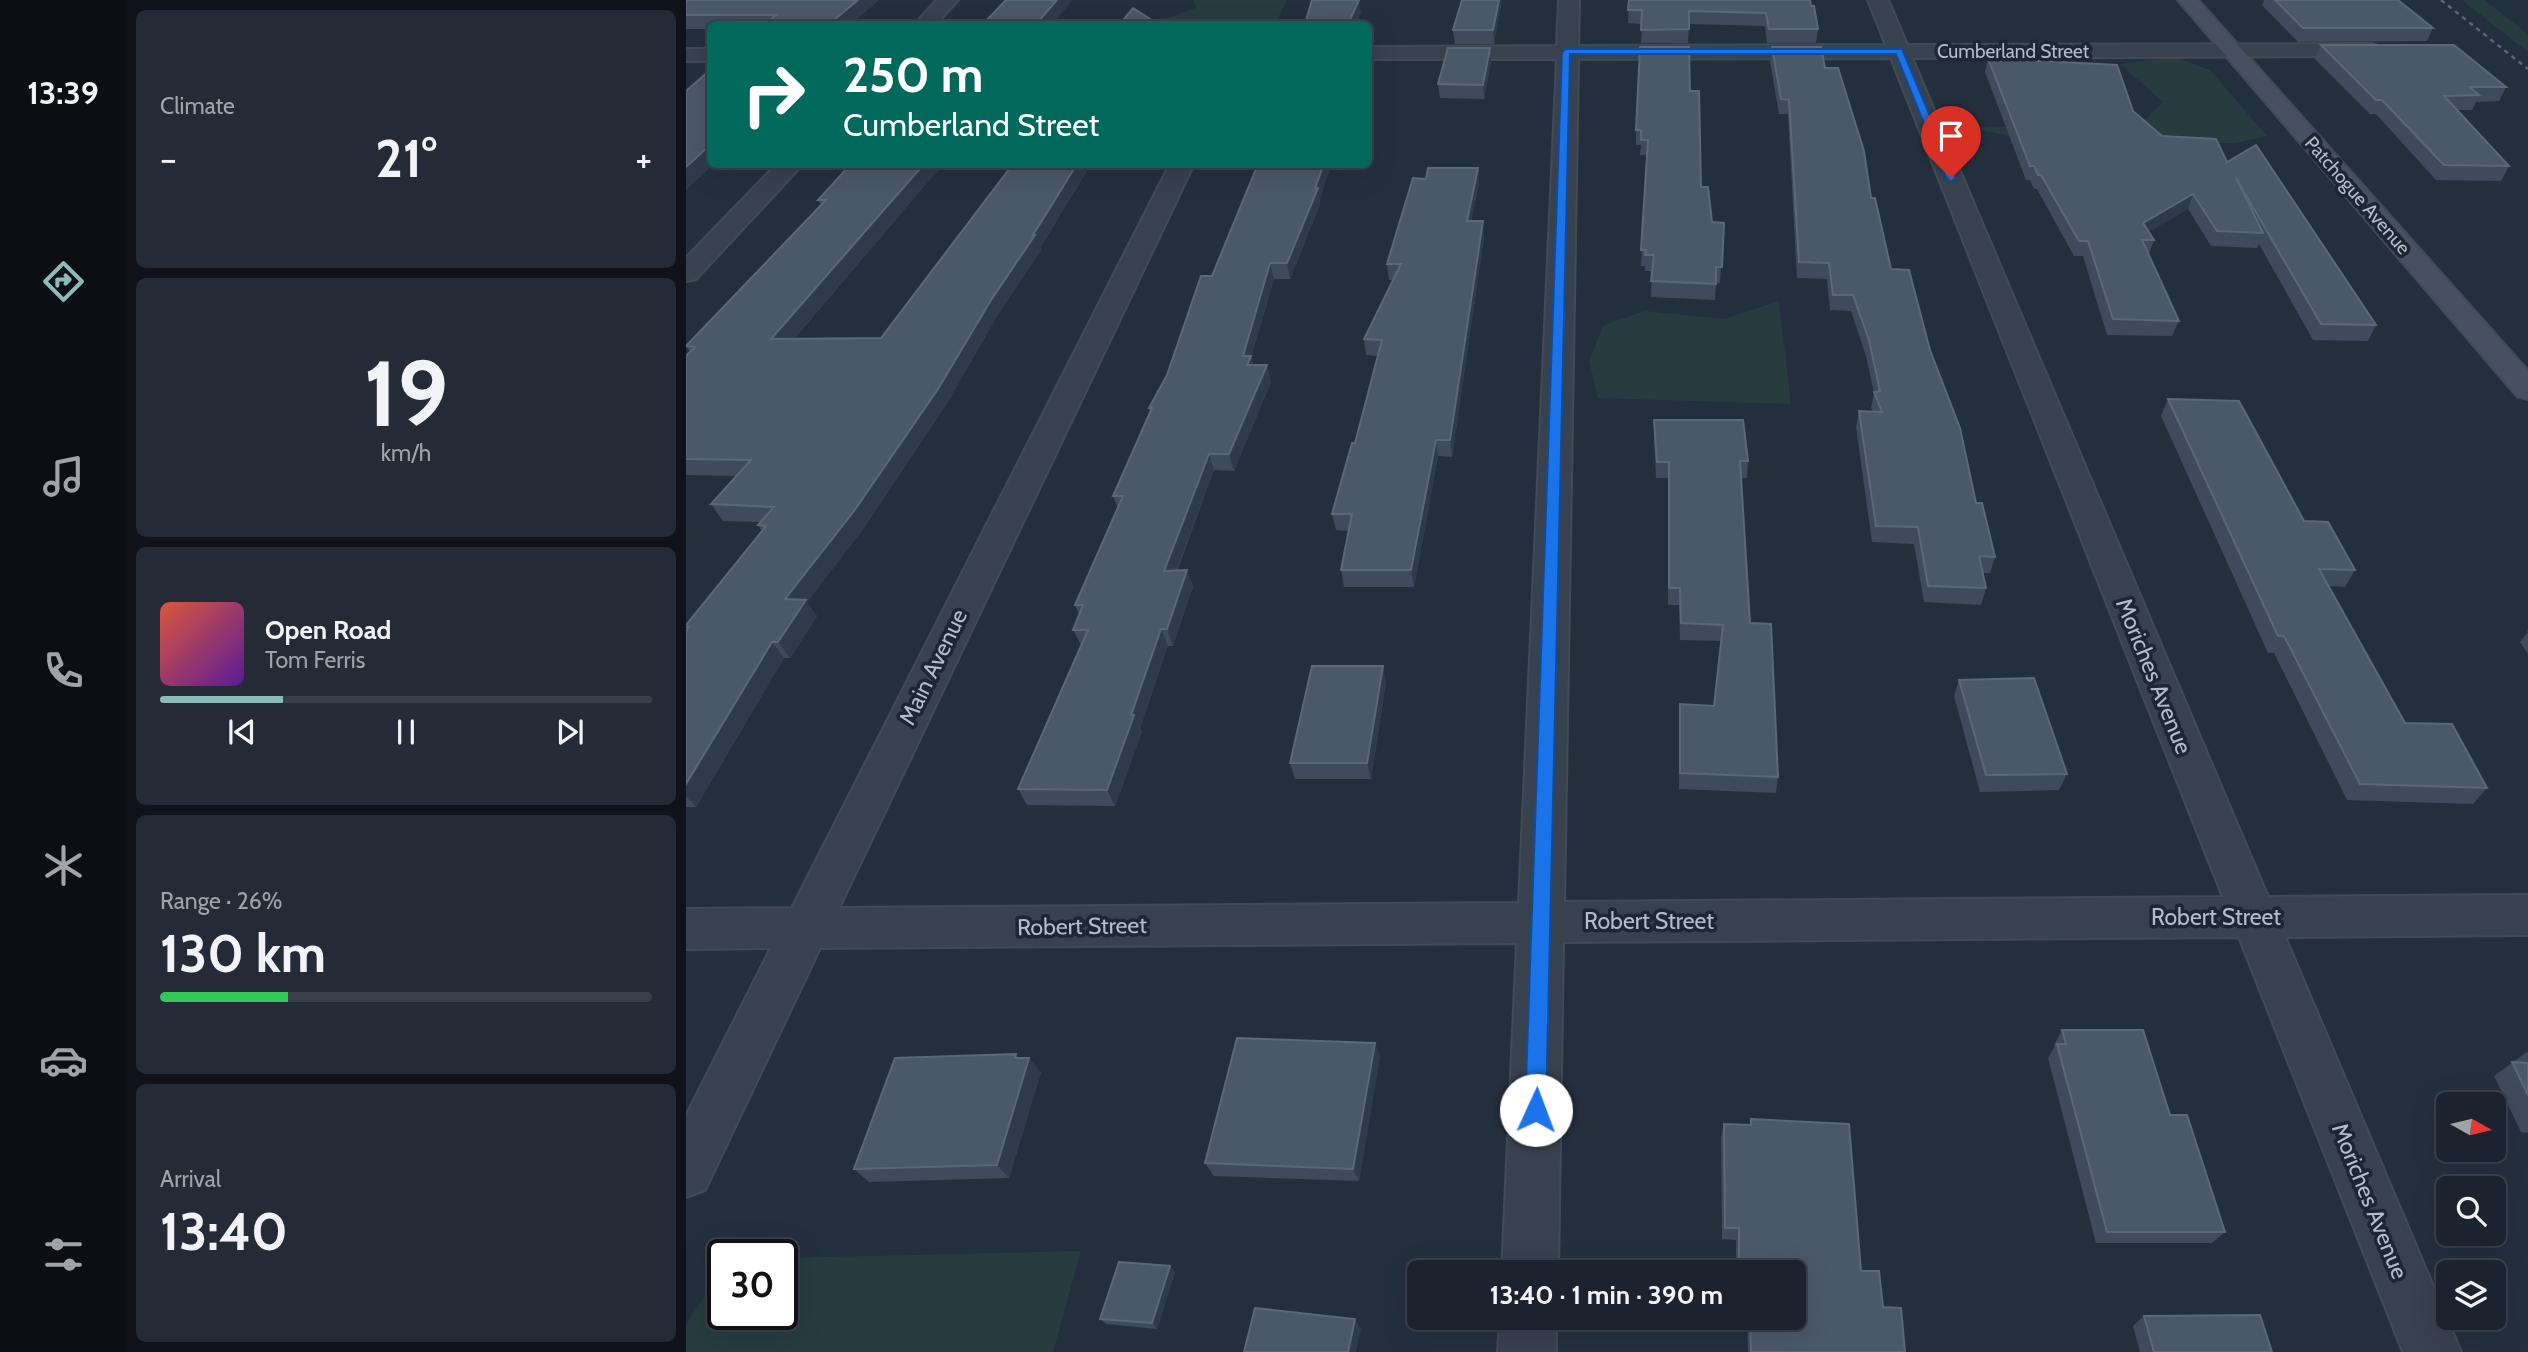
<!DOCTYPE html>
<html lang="en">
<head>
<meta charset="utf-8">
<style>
  :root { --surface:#1b232e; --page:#242b36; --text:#f1f3f6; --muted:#a0a4aa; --line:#39404a; --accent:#8bbbb9 }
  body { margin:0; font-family:Cabin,sans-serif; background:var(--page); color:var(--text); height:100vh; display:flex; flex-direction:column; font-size:26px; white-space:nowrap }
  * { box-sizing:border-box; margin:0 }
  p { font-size:23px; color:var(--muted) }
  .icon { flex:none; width:38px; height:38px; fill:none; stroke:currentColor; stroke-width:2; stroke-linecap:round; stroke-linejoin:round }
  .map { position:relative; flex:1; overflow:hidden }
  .drawer { display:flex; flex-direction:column; gap:10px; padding:10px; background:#0f1319; width:560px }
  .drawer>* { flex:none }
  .banner { position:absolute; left:21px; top:21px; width:665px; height:147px; border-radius:10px; box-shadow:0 7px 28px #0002,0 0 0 2px var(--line); background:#00695c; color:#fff; overflow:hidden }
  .needle { width:46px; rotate:98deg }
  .buttons { position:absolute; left:1750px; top:1092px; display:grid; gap:14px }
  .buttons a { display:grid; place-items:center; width:70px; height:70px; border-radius:10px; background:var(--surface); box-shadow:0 7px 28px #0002,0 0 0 2px var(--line); font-size:35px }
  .speed { position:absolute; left:21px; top:1239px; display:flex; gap:14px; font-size:35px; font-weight:700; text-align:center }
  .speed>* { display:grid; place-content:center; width:91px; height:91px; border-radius:50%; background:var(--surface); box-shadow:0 7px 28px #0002,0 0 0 2px var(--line); line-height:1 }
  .speed .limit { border:4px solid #111; border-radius:10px; background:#fff; color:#111 }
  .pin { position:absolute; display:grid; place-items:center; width:60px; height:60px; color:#fff; margin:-72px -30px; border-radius:50% 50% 50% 0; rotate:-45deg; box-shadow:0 0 7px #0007 }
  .pin .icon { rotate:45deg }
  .me { position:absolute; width:77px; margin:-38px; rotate:2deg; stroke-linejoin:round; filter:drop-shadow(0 0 5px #0008) }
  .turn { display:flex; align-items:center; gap:24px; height:147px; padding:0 21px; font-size:32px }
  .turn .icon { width:91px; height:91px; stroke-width:2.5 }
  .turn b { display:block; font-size:49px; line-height:60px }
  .big { font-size:52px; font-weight:800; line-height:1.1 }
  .drawer .widget { flex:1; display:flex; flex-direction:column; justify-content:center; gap:10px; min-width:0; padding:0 24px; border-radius:10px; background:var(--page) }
  .drawer .dial { align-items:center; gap:0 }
  .dial b { font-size:91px; line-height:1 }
  .song { display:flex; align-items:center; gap:21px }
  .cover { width:84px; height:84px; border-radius:10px; background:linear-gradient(135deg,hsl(10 70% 55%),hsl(270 70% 35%)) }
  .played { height:7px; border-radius:4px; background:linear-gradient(90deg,var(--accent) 25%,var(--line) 25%) }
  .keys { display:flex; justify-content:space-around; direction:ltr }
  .heat { display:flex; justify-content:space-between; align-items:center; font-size:38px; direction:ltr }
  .charge { height:10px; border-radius:5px; background:linear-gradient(90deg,#34c759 26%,var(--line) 0) }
  .trip { position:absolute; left:721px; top:1260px; width:399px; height:70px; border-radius:10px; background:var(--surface); box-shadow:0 7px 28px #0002,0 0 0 2px var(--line); font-weight:800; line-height:70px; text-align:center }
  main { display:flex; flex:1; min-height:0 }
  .menu { display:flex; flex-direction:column; width:126px; justify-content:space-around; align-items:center; background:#0b0e12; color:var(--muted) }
  .menu .icon { width:49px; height:49px }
  .menu .selected { color:var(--accent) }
  .menu b { font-size:32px; color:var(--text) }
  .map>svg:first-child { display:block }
</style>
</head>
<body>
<main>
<nav class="menu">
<b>13:39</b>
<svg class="icon selected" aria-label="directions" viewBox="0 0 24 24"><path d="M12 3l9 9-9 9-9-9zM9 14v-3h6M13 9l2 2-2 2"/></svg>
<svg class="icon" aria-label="music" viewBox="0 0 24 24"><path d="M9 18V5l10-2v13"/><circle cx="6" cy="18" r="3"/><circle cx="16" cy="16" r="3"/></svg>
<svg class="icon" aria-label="phone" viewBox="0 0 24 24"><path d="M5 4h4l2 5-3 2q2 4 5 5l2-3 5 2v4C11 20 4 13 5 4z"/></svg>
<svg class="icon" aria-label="climate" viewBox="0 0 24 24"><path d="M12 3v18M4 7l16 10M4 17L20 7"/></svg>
<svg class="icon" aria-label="car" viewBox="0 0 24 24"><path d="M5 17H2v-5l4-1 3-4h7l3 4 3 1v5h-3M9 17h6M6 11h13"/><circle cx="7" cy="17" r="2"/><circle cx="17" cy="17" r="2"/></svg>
<svg class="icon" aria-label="filters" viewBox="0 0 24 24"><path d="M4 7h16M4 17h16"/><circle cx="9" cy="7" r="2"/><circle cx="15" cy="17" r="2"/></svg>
</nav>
<section class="drawer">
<div class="widget"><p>Climate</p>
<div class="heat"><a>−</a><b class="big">21°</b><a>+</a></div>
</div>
<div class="widget dial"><b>19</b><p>km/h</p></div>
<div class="widget">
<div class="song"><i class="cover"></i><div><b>Open Road</b><p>Tom Ferris</p></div></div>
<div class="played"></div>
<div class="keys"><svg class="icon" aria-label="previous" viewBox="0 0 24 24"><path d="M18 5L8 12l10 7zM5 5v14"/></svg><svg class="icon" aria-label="pause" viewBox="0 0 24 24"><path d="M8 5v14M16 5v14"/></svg><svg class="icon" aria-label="next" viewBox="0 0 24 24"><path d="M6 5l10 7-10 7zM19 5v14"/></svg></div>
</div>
<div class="widget"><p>Range · 26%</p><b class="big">130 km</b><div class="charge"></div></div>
<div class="widget"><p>Arrival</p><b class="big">13:40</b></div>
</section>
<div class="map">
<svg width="1842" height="1352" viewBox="0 0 1842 1352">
  <rect width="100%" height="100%" fill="#242f3e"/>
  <g fill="#263c3f">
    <path d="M507 0H601L589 24H464L510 8Z"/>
    <path d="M1776 0H1798L1842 34V52Z"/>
    <path d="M1488 57 1524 70 1581 136 1550 143 1363 145 1282 127 1453 126 1477 102 1434 64Z"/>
    <path d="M1093 301 1105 404 912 398 903 360 918 325 959 311 1038 319Z"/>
    <path d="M395 1251 367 1352H0V1324L37 1268V1314H96V1258Z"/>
  </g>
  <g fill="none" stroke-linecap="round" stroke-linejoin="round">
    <defs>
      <g id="street">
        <path d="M251 0H272L250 24H229Z"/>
        <path d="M873 0H893L892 46 1200 45 1182 0H1202L1221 45 1685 44 1692 46 1695 50 1692 54 1685 56 1226 58 1582 897 1842 895V935L1599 937 1775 1352H1717L1553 937 877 942 872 1272H816L831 943 134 948 19 1190 0 1197V1116L85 948 0 949V909L106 908 484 164H508L153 908 833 903 871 59H682V47L871 46ZM1205 58 1537 897 878 902 892 59Z"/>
        <rect x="0" y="49" width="24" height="12"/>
        <path d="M91 164H117L10 279 0 281V258Z"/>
        <path d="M814 1318H870V1352H812Z"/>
      </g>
      <path id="secondary" d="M1492 0H1512L1842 371V399L1831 396Z"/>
    </defs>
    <use href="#street" stroke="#414a57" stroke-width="4"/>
    <use href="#secondary" stroke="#414a57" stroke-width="4"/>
    <use href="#street" fill="#38414e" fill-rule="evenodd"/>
    <use href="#secondary" fill="#465061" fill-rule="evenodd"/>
    <path stroke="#5a6575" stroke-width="2.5" stroke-dasharray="4.5 4.5" stroke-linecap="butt" d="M1755 0 1842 69"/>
  </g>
  <g fill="#3f4b5c">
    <path d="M2 0H193L165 24H24V29H0V1Z"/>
    <path d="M816 0 808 44H769L767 30Z"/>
    <path d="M943 0 1125 6 1132 29 1130 43H1081L1079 26 1003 24 1002 43H955L956 24 942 23Z"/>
    <path d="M1578 0H1712L1747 28 1741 41 1612 42 1576 5Z"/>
    <path d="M1635 45 1820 87 1813 101 1790 102 1786 110H1771L1823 166 1815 181 1750 180 1690 114H1684L1629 59Z"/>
    <path d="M1086 47 1139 68 1185 198 1205 269 1244 350 1290 503 1309 557 1304 573H1297L1300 588 1295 605 1238 602 1228 544 1186 542 1170 427 1173 411H1187L1185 408 1188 393 1180 356 1165 311 1144 310 1141 279 1111 278 1102 114H1093L1084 61Z"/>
    <path d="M804 48 805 62 798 99 754 98 752 84Z"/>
    <path d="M1302 58 1447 111 1476 136 1541 162 1690 325 1682 341 1627 340 1573 244 1571 248 1525 246 1502 209 1462 232 1468 240 1463 254 1493 321 1486 336 1421 335 1397 256H1388L1351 189H1348L1344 180H1340L1299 72Z"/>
    <path d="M1004 91 1015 187 1026 222 1038 223 1034 283H1030L1029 300 965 297 966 271H959V266H955L961 155H954L955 145H950V130Z"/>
    <path d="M165 164H257L108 339 195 338 327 164H405L354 248 355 250 311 316 260 405 178 528 121 602 131 616 104 658H98L10 807H0V631L1 630 0 625 76 531 72 525 75 522 37 521 25 504 50 476 0 475V356L4 352 0 346 135 205 132 200Z"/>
    <path d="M792 168 793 183 785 221 798 237 766 457 752 456 728 587H658L655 570 663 531 650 530 646 514 669 443 692 356 680 355 678 339 707 280H703L701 264 740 179Z"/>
    <path d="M634 199V204L604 279H588L565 357 567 365H581L585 382 548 471 528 470 491 571 501 570 507 587 487 646H482L454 728 456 731 429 806 341 805 332 789 395 645 387 630 393 615 389 605 432 508 427 496 465 412 463 408 481 375 526 276Z"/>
    <path d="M1482 399 1618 521 1669 570 1659 587 1642 586 1719 723 1801 788 1787 804 1661 800 1588 653H1582L1475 416Z"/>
    <path d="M968 420 1062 461 1061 478H1055L1064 623 1092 777 1090 793 993 789V721L994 704 1028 706 1035 641 994 640 993 605H982L983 478H970L968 437Z"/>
    <path d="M1842 630V654L1834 642 1842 632 1841 631Z"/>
    <path d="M1273 680 1381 774 1373 790 1294 792 1268 696Z"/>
    <path d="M700 682 685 779H609L604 763Z"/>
    <path d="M1376 1030 1484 1115 1539 1232 1526 1243H1410L1362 1058 1368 1048V1045Z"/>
    <path d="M1841 1052H1842V1133L1835 1132 1808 1076Z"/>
    <path d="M694 1056 673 1181 528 1176 519 1163Z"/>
    <path d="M333 1058 355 1072 323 1178 183 1182 168 1169Z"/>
    <path d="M1065 1119 1175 1271 1197 1307 1219 1352H1062L1061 1318H1108V1272H1050V1240L1036 1239 1035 1137 1038 1124 1064 1125Z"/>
    <path d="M484 1266 489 1272 471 1329 420 1324 414 1319Z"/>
    <path d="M1458 1316 1586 1352H1454L1447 1326Z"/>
  </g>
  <g fill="#2f3b4b">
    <path d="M172 0H193L165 24H143Z"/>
    <path d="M371 0H387L366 24H350Z"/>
    <path d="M673 0 675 13 670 24H662Z"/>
    <path d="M813 0H816L808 44 807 30Z"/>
    <path d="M804 48 805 62 798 99 797 85Z"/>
    <path d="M24 145V164H28L0 190V167Z"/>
    <path d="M238 164H257L94 355 85 339Z"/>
    <path d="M391 164H405L354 248 355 250 311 316 260 405 178 528 121 602 131 616 104 658 92 642 99 599 305 300Z"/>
    <path d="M638 164H646L634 199V204L604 279 601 263Z"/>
    <path d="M792 168 793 183 782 237 781 221Z"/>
    <path d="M1507 194 1502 209 1452 238 1457 223Z"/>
    <path d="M797 221 798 237 766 457 764 440Z"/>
    <path d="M584 263 588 279 565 357 569 372H561L557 356Z"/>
    <path d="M581 365 585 382 548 471 543 454Z"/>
    <path d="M750 440 752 456 728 587 725 570Z"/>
    <path d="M523 454 528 470 484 587 478 571Z"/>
    <path d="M501 570 507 587 487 646 481 629Z"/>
    <path d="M475 629 482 646 454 728 456 731 429 806 421 790Z"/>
    <path d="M86 642 98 658 10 807 0 796V784Z"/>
    <path d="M697 666 700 682 685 779 681 763Z"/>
    <path d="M689 1043 694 1056 673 1181 667 1169Z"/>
    <path d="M330 1054 341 1067 343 1058 355 1072 323 1178 311 1165Z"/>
    <path d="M484 1266 489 1272 471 1329 466 1323Z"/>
    <path d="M669 1319 675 1329 670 1352H662Z"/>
  </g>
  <g fill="#4b5868" stroke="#5c6777" stroke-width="2">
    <path d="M2 0H172L143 24H79L90 15H0V1Z"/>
    <path d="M320 0H371L350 24H297Z"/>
    <path d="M626 0H673L662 24H619Z"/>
    <path d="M776 0H813L807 30H767Z"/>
    <path d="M943 0H1124L1125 6H1128L1132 29H1083L1080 13 1003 11V29L955 30 956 10H942Z"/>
    <path d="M1589 0H1712L1747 28H1617Z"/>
    <path d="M447 8 472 24H434Z"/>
    <path d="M1635 45H1768L1820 87H1784L1793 95 1758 96 1823 166 1758 165 1696 100H1690Z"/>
    <path d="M954 47H1003L1004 91H1013L1015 187H1022L1026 222 1038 223 1036 267H1030V284L965 281 968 255H959L960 250H955L962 140H955V130H950Z"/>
    <path d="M1086 47H1135L1139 68H1152L1178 151 1185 198H1189L1205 269 1223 270 1244 350 1274 428 1290 503H1296L1309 557 1293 556 1300 588 1242 586 1232 527 1190 526 1173 411 1196 412 1188 392 1194 391 1183 340 1167 295H1147L1143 263 1113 262 1103 100 1095 99Z"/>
    <path d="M762 48H804L797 85 752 84Z"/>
    <path d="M1302 58 1431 65 1447 111 1476 136 1530 139 1541 162 1570 145 1690 325 1635 324 1550 178 1577 233 1531 231 1507 194 1457 223 1468 240H1456L1493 321 1427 319 1402 241H1393L1355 175H1352L1348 166H1344Z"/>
    <path d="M24 70V145L0 167V91Z"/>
    <path d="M165 164H238L85 339 195 338 327 164H391L347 235H349L305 300 252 389 168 511 99 599 120 600 92 642H86L0 784V631L3 627H0V625L80 526 72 525 88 507 25 504 65 460 0 459V356L9 347 0 346 140 200H132Z"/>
    <path d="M572 164H638L629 188H632L601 263H584L557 356H565L561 365H581L543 454H523L478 571 501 570 481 629H475L445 715H448L421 790 332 789 402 630H387L397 605H389L437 496H427L466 408H463L481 375 515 276H526Z"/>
    <path d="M742 168H792L781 221H797L764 440H750L725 570H655L666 514H646L666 443H669L696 340 678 339 715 264H701L727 178 740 179Z"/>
    <path d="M1482 399 1553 401 1618 521 1642 522 1669 570 1633 569 1719 723 1766 724 1801 788 1674 784 1598 636H1592Z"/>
    <path d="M968 420H1057L1062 461H1054L1064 623 1085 624 1092 777 994 773V704L1028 706 1037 625 995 623 994 588H983V462H971Z"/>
    <path d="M626 666H697L681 763H604Z"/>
    <path d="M1348 678 1381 774 1300 775 1273 680Z"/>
    <path d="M1376 1030H1457L1484 1115H1501L1539 1232H1421L1371 1044H1380Z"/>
    <path d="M551 1038 689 1043 667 1169 519 1163Z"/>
    <path d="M330 1054 329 1058H343L311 1165 168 1169 209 1058Z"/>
    <path d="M1826 1062 1842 1063V1095Z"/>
    <path d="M1065 1119 1163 1124 1175 1271H1193L1197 1307 1215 1308 1219 1352H1065L1064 1318H1108V1272H1062V1269L1053 1267V1228H1039L1038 1124 1065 1125Z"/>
    <path d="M433 1262 484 1266 466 1323 414 1319Z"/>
    <path d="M569 1308 669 1319 662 1352H558Z"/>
    <path d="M1574 1315 1586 1352H1468L1458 1316Z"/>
  </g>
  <path fill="#1a73e8" stroke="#114b97" stroke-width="2" d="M880 49H1216L1270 178 1265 182 1260 178 1210 54H884L860 1110 857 1118 850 1121 842 1118 839 1110 876 52Z"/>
  <g text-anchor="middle" stroke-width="7" stroke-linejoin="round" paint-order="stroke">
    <g font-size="19" fill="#b4bcc9" stroke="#1d2633">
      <text x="1327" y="58">Cumberland Street</text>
      <text transform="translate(1672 195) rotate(49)" y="7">Patchogue Avenue</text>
    </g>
    <g font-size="23" fill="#b4bcc9" stroke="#1d2633">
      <text transform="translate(247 667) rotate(-64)" y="8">Main Avenue</text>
      <text transform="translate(1468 676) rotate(68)" y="8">Moriches Avenue</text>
      <text x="1530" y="925">Robert Street</text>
      <text x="963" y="929">Robert Street</text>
      <text transform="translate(396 926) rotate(-1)" y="8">Robert Street</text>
      <text transform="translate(1684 1201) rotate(68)" y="8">Moriches Avenue</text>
    </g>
  </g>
</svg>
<div class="buttons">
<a><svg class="needle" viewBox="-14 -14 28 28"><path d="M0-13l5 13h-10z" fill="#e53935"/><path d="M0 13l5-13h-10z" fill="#a0a4aa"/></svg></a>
<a><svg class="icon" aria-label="search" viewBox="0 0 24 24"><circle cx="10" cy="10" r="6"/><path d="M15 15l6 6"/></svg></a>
<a><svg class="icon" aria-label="layers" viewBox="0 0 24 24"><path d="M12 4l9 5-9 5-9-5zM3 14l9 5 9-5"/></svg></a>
</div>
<div class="speed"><div class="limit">30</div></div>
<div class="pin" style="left:1265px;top:178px;background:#d93025"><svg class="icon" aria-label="arrive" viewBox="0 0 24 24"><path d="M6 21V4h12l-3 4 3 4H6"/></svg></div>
<svg class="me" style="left:850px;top:1110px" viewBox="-20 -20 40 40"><circle r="19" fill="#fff"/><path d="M0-13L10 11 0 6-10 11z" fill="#1a73e8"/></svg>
<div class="trip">13:40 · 1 min · 390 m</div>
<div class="banner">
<div class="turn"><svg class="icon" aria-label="right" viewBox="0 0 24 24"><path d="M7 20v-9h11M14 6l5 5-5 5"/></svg><div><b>250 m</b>Cumberland Street</div></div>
</div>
</div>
</main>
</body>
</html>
